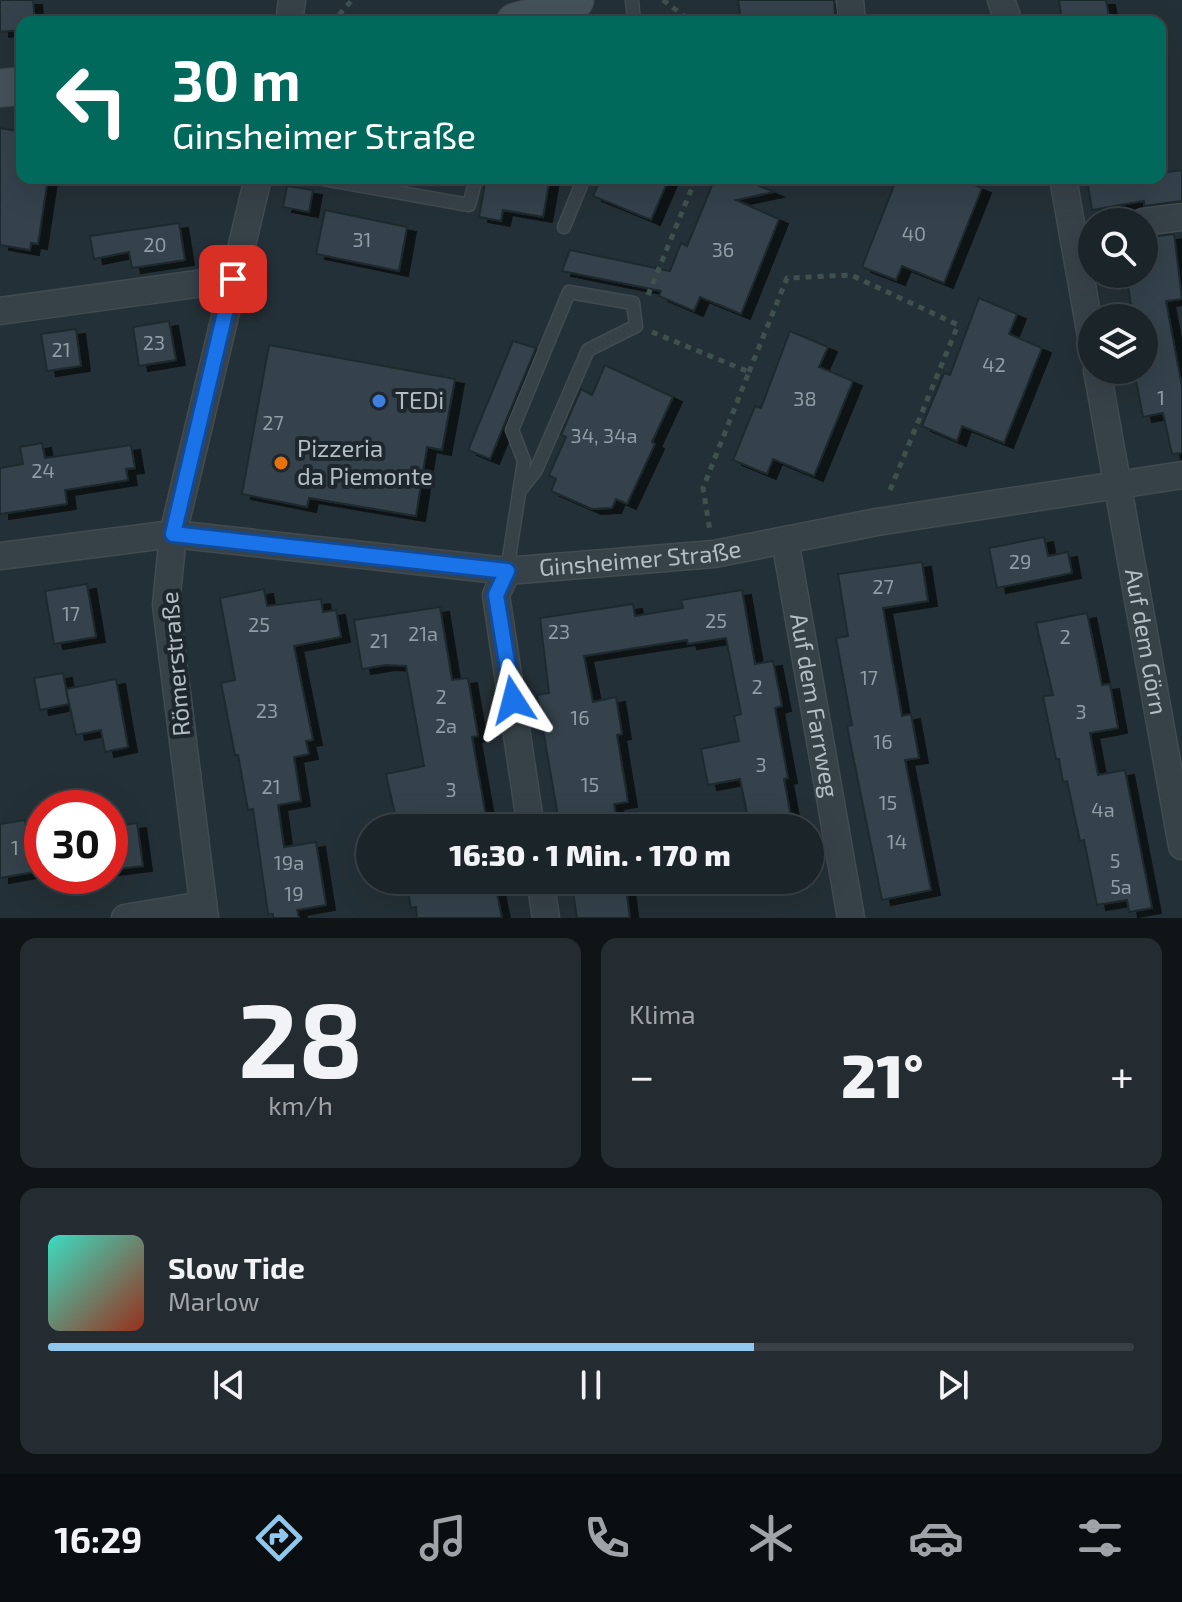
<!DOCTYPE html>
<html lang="de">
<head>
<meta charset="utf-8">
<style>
  :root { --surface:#1b2429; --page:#242c31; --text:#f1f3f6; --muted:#a0a4a8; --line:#394146; --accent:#90c7ec }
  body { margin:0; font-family:"Exo 2",sans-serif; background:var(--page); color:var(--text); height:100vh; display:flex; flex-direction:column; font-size:30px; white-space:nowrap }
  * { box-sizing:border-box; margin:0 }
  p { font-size:26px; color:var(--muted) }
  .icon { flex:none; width:44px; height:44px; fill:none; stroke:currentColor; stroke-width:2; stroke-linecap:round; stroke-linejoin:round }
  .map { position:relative; height:918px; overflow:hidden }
  .panel { display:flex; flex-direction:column; gap:20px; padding:20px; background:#0f1417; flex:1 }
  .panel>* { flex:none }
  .banner { position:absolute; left:16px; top:16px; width:1150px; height:168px; border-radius:16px; box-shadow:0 8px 32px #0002,0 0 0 2px var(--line); background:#00695c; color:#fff; overflow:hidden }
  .buttons { position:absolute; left:1078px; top:208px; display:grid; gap:16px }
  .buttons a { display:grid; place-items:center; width:80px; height:80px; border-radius:50%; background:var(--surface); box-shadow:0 8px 32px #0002,0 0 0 2px var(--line); font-size:40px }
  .speed { position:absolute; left:24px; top:790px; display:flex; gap:16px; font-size:40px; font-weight:700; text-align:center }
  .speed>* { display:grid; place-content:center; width:104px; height:104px; border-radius:50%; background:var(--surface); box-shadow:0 8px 32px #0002,0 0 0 2px var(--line); line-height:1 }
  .speed .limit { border:12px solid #d22; background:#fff; color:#111 }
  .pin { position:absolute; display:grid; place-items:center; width:68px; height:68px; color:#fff; margin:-34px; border-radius:16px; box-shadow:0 4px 12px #0006 }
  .me { position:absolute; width:88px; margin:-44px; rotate:351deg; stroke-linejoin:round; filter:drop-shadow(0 0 6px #0008) }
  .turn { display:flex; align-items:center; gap:28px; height:168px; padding:0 24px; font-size:36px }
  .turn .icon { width:104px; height:104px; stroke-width:2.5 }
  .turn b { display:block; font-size:56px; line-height:68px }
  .big { font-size:60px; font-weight:800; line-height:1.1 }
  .panel .tile { flex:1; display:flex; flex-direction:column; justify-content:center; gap:12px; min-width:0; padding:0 28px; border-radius:16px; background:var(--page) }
  .panel .dial { align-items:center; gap:0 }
  .dial b { font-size:104px; line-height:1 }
  .song { display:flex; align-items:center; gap:24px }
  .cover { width:96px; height:96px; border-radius:12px; background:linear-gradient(135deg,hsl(170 70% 55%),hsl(10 70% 35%)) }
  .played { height:8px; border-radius:4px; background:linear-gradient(90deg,var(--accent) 65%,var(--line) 65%) }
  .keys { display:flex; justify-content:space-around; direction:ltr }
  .heat { display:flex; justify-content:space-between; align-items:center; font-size:44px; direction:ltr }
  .panel .tiles { flex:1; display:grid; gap:20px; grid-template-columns:1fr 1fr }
  .tile:last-child { grid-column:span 2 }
  .trip { position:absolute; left:356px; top:814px; width:468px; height:80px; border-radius:40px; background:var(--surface); box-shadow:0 8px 32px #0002,0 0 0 2px var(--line); font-weight:800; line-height:80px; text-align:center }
  .tabs { display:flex; height:128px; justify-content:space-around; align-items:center; background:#0b0e10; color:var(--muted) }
  .tabs .icon { width:56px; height:56px }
  .tabs .current { color:var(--accent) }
  .tabs b { font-size:36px; color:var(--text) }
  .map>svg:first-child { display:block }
</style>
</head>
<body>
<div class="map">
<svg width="1182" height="918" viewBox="0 0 1182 918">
  <defs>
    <filter id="shadow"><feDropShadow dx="9" dy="5" stdDeviation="0" flood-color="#0009"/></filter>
  </defs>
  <rect width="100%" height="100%" fill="#243037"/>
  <g fill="#34424b" stroke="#1f292f" stroke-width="2" filter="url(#shadow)">
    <path d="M0 0H33L35 22H22V30L0 32Z"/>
    <path d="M738 0H834L835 15 797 22H741Z"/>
    <path d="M1059 0H1106L1110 22H1062Z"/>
    <path d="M0 128 22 132V178H48L38 244 31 243 30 250 0 245Z"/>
    <path d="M1182 170V201L1144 206V201L1092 210 1088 185 1129 178H1160V173Z"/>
    <path d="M486 178H550L543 217 503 210 501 221 479 217Z"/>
    <path d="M601 178H669L651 220 593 196Z"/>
    <path d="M715 178H739L774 192 736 200 779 219 741 314 700 297 694 311 659 296 661 291 562 271 570 250 670 271 681 243 687 246Z"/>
    <path d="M897 178H958L982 188 944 283 902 266 896 280 862 267Z"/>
    <path d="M287 186 313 190 309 212 283 207Z"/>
    <path d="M325 210 407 227 399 271 316 254Z"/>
    <path d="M179 223 185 260 132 268 129 252 94 259 90 236Z"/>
    <path d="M1174 234 1182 299 1166 301 1182 387V453L1172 454 1163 413 1143 417 1134 370H1144V318H1133L1126 274H1144V238Z"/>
    <path d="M979 298 1017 314 1009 334 1042 348 1004 443 962 426 957 441 922 426 944 373 950 375Z"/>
    <path d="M169 321 176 360 139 366 133 327Z"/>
    <path d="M76 329 81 366 47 371 41 334Z"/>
    <path d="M790 331 828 347 819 367 853 381 814 476 773 459 767 474 733 460 755 406 761 408Z"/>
    <path d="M513 341 536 348 490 459 468 450Z"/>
    <path d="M269 345 455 379 442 450 427 447 416 516 309 498 307 507 242 494Z"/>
    <path d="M605 365 673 397 652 442 655 444 627 504 616 499 612 508 592 509 551 491 556 479 549 475 566 437 561 435 581 389 592 395Z"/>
    <path d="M42 443 45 458 131 445 135 468 126 469 128 480 65 490 67 504 0 514V468L23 464 20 447Z"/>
    <path d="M1044 537 1048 556 1068 552 1072 573 997 588 989 548Z"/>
    <path d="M922 562 928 601 883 608 902 716 911 714 919 758 905 760 931 890 882 900 847 726 852 725 836 638 848 636 838 574Z"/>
    <path d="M87 584 96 637 54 644 45 591Z"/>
    <path d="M264 589 267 606 321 599 323 612 336 610 341 637 294 646 313 740 306 741 309 754 294 757 301 801 278 805 284 847 316 842 326 905 297 910 299 918H273V914H268L253 809 248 810 238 755H235L221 683 235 680 220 598Z"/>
    <path d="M742 590 755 664 773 661 782 706 775 708 788 778 784 779 793 828H750L740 779 708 785 701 749 739 741 734 716 741 714 726 638 688 644 687 640 584 656 593 702 616 697 622 734 617 735 628 802 614 804 618 828H560L537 695 549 693 540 618 633 604 635 616 683 608 681 600Z"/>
    <path d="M440 607 452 680 468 678 478 736 472 737 488 828H398L386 774 424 766 406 666 386 665 362 669 354 620Z"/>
    <path d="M1087 613 1102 685 1110 684 1118 728 1090 733 1098 775 1125 770 1152 908 1129 912 1127 900 1097 905 1084 840 1080 841 1067 781 1063 782 1059 759H1056L1043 696 1053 695 1036 623Z"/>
    <path d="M63 673 69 704 40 710 34 678Z"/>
    <path d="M116 679 128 747 105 752 101 730 76 735 66 689Z"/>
    <path d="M25 820 34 872 0 878V824Z"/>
    <path d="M137 823 143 866 110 870V827Z"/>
    <path d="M406 880H494L502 918H417L416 907 411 908Z"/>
    <path d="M571 880H625L630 918H577Z"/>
  </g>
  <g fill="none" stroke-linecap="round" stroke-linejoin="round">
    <defs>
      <g id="service">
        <path d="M632 0 634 22"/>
        <path d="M318 178 469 205 476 178"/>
        <path d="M564 227 584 178"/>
        <path d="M507 571 524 461 512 430 569 292 633 303 636 326 588 350 536 470 521 489"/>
      </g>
      <g id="minor">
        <path d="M850 0 852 22"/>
        <path d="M1001 0 1009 22"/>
        <path d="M289 22 292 0"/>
        <path d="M1063 178 1092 342"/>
        <path d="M1143 222 1182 217"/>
        <path d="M0 311 233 279"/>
        <path id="s1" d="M1097 370 1182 846"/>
        <path id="s2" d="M785 540 851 918"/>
        <path id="s3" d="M0 556 173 534 507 571 714 554 877 522 1182 475"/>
        <path d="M507 571 496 595 531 828"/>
        <path d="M540 880 546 918"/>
        <path d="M125 918 203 905"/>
        <path d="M205 918 166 605 173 534 258 178"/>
      </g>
      <g id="secondary">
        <path d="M515 22 545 14 575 0"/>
        <path d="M0 88 22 86"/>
      </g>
    </defs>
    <use href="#service" stroke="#414b51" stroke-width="15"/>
    <use href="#minor" stroke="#414b51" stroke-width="29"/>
    <use href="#secondary" stroke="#414b51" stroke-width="39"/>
    <g stroke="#3f514e" stroke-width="5" stroke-dasharray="6 6" stroke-linecap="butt">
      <path d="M663 0 692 22"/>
      <path d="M339 15 352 0"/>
      <path d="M648 295 696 178"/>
      <path d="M652 332 749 372 703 488 710 531"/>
      <path d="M749 372 787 278 851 275 958 325 888 495"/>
    </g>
    <use href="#service" stroke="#374248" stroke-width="12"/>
    <use href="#minor" stroke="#374248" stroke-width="26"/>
    <use href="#secondary" stroke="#46525a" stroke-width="36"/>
  </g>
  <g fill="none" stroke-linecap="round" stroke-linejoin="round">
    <defs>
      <path id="route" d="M233 279 173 534 507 571 496 595 513 700"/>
    </defs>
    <use href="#route" stroke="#114b97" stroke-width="20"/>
    <use href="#route" stroke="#1a73e8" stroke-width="14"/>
  </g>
  <circle fill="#3f7fe0" stroke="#1d272d" stroke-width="3" cx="379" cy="401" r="8"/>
  <circle fill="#e8710a" stroke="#1d272d" stroke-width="3" cx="281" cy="463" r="8"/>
  <g text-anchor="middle" stroke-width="8" stroke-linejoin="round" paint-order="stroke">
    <g font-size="20" fill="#919da4">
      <text x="914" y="241">40</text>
      <text x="362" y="247">31</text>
      <text x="155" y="252">20</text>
      <text x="723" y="257">36</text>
      <text x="154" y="350">23</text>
      <text x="61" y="357">21</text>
      <text x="994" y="372">42</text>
      <text x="1161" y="405">1</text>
      <text x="805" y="406">38</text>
      <text x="273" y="430">27</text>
      <text x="604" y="443">34, 34a</text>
      <text x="43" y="478">24</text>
      <text x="1020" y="569">29</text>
      <text x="883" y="594">27</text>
      <text x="71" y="621">17</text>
      <text x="716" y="628">25</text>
      <text x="259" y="632">25</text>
      <text x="559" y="639">23</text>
      <text x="423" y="641">21a</text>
      <text x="1065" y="644">2</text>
      <text x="379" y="648">21</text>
      <text x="869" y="685">17</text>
      <text x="757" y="694">2</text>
      <text x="441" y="704">2</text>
      <text x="267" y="718">23</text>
      <text x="1081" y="719">3</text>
      <text x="580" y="725">16</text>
      <text x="446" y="733">2a</text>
      <text x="883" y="749">16</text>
      <text x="761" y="772">3</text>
      <text x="590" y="792">15</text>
      <text x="271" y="794">21</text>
      <text x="451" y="797">3</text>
      <text x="888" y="810">15</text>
      <text x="1103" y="817">4a</text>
      <text x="897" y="849">14</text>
      <text x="15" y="855">1</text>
      <text x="1115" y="868">5</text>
      <text x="289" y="870">19a</text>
      <text x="1121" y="894">5a</text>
      <text x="294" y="901">19</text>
    </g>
    <g font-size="24" fill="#b2bdc4" stroke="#1d272d" text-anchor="start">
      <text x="395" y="409">TEDi</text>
      <text x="297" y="457">Pizzeria<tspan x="297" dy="28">da Piemonte</tspan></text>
    </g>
    <g font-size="24" fill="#b2bdc4" stroke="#1d272d">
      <text dy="8" stroke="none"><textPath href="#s3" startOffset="644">Ginsheimer Straße</textPath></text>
      <text dy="8" stroke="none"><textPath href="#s1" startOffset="276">Auf dem Görn</textPath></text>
      <text transform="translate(176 664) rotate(-95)" y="8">Römerstraße</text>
      <text dy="8" stroke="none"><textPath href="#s2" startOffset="168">Auf dem Farrweg</textPath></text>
    </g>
  </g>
</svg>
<div class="buttons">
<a><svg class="icon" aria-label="search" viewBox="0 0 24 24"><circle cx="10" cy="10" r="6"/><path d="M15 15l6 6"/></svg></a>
<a><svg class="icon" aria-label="layers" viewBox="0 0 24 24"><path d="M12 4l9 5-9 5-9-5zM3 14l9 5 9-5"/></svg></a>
</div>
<div class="speed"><div class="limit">30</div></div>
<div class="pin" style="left:233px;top:279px;background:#d93025"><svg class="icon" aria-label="arrive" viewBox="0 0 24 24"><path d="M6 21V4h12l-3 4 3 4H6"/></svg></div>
<svg class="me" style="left:513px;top:700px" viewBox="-20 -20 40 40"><path d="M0-17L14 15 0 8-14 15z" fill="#1a73e8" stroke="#fff" stroke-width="4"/></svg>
<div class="trip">16:30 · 1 Min. · 170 m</div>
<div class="banner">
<div class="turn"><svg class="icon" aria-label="left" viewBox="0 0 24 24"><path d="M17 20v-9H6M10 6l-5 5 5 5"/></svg><div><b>30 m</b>Ginsheimer Straße</div></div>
</div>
</div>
<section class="panel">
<div class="tiles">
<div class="tile dial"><b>28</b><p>km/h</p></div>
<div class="tile"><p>Klima</p>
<div class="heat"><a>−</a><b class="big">21°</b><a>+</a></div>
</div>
<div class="tile">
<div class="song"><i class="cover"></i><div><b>Slow Tide</b><p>Marlow</p></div></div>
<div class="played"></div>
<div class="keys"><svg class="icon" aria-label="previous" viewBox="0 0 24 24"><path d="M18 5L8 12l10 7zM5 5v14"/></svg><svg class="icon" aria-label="pause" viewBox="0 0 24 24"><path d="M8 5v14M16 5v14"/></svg><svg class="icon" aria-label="next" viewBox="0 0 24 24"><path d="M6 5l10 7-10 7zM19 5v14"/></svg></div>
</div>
</div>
</section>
<nav class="tabs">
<b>16:29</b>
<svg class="icon current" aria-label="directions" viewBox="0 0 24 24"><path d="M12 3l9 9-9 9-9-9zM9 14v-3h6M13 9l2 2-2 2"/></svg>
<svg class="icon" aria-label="music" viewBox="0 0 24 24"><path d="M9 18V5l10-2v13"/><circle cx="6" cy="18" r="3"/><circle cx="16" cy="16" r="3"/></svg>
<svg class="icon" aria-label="phone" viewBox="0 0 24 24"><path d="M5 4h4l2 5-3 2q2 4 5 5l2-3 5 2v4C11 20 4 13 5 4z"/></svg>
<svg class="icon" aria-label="climate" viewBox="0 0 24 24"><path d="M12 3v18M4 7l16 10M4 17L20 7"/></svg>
<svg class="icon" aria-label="car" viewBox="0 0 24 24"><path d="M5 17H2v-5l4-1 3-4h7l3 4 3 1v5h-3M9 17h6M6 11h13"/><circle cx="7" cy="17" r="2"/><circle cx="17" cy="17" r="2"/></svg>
<svg class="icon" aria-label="filters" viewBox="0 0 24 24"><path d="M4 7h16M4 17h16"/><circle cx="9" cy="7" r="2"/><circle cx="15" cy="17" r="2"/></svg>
</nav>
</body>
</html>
